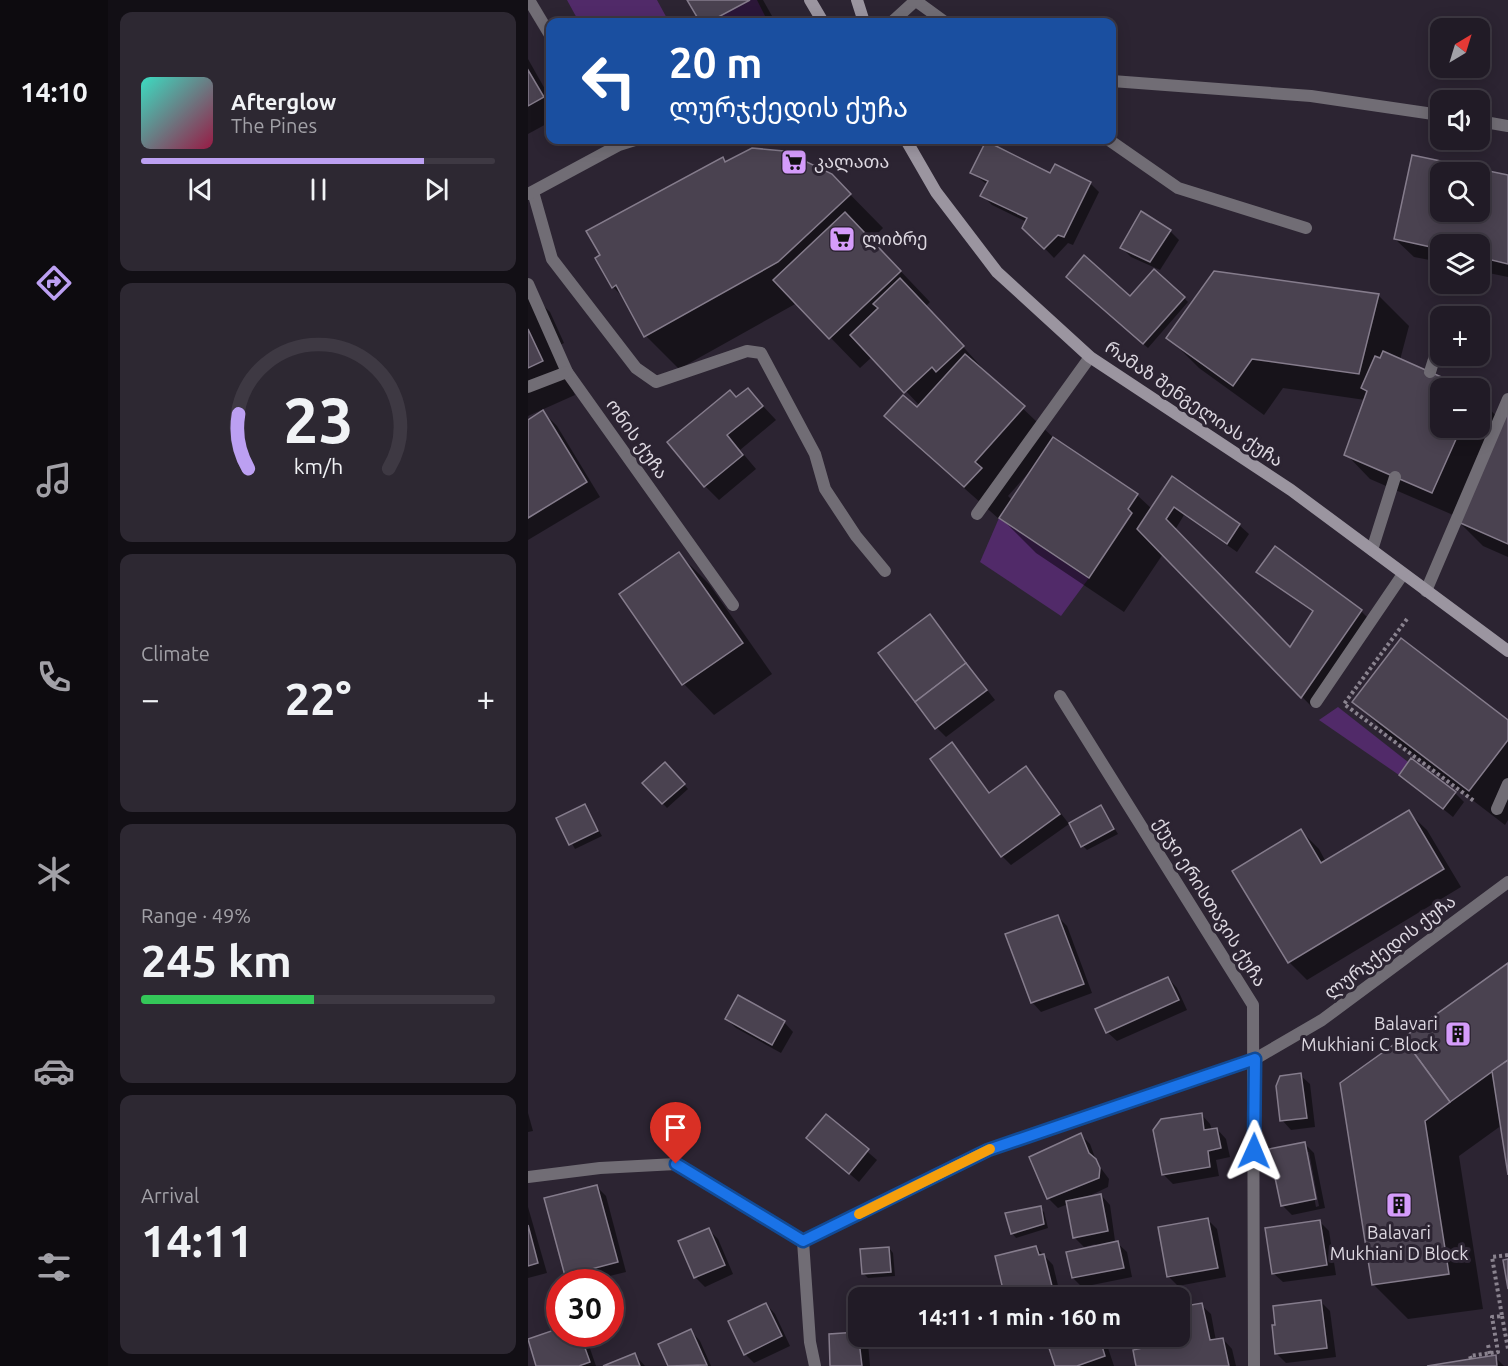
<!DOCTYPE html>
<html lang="en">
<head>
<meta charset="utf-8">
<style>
  :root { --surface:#211b26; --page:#2d2832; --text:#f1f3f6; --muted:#a2a1a7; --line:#3e3943; --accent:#bca0f2 }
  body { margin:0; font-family:Ubuntu,"Noto Sans Georgian",sans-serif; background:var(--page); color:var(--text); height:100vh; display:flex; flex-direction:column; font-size:22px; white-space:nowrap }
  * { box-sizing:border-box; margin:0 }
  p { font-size:20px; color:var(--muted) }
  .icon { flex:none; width:33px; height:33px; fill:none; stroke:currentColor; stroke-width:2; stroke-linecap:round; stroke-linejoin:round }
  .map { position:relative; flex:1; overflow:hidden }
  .details { display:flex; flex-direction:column; gap:12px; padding:12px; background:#120f15; width:420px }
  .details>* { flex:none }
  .banner { position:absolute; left:18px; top:18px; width:570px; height:126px; border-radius:12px; box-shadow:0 3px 15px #0003,0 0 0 2px var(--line); background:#1a4fa0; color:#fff; overflow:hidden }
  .needle { width:39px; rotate:38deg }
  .controls { position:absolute; left:902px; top:18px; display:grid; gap:12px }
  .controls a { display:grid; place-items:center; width:60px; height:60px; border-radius:12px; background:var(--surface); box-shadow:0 3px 15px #0003,0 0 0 2px var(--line); font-size:30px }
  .speed { position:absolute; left:18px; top:1269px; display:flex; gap:12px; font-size:30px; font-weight:700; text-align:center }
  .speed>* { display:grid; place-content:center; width:78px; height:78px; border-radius:50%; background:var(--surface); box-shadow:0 3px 15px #0003,0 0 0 2px var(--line); line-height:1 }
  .speed .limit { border:9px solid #d22; background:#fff; color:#111 }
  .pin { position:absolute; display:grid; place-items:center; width:51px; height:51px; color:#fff; margin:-62px -26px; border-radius:50% 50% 50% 0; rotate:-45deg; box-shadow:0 0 6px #0007 }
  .pin .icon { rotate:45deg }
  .me { position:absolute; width:66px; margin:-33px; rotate:1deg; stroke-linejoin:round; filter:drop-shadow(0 0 4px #0008) }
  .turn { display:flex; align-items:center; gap:21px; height:126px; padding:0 24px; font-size:27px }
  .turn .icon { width:78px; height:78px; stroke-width:2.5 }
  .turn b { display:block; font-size:42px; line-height:51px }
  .big { font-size:45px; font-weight:700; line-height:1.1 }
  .details .tile { flex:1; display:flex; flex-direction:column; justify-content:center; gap:9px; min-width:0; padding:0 21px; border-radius:12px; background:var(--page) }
  .details .dial { align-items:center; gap:0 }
  .dial svg { height:156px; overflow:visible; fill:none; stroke:var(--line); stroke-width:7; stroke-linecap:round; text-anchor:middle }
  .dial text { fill:var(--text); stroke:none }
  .song { display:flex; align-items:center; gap:18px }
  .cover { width:72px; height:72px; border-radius:9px; background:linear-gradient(135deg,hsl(170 70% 55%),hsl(340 70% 35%)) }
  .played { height:6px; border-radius:3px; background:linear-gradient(90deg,var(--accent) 80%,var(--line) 80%) }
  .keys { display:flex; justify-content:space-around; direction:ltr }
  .heat { display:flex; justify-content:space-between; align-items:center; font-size:33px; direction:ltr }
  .charge { height:9px; border-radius:4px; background:linear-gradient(90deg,#34c759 49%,var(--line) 0) }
  .trip { position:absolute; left:320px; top:1287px; width:342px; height:60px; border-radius:12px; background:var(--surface); box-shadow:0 3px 15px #0003,0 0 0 2px var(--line); font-weight:700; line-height:60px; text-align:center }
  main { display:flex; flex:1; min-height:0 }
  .menu { display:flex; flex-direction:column; width:108px; justify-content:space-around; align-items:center; background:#0d0b0f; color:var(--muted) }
  .menu .icon { width:42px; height:42px }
  .menu .selected { color:var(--accent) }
  .menu b { font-size:27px; color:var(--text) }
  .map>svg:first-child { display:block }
</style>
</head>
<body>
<main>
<nav class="menu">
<b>14:10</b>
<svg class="icon selected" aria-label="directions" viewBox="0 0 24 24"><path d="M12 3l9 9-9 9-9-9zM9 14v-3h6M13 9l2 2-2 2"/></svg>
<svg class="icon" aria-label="music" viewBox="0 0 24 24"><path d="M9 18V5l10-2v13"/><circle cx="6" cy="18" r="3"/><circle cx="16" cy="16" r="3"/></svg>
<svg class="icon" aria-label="phone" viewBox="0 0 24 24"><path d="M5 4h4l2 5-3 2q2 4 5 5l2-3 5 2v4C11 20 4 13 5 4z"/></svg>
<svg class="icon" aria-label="climate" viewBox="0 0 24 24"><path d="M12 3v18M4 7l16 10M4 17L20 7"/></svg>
<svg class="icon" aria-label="car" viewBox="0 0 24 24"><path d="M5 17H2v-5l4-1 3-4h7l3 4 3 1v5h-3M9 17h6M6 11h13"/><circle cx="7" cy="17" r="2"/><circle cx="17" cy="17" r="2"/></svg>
<svg class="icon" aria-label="filters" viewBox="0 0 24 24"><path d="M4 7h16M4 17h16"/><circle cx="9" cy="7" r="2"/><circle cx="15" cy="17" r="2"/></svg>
</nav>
<section class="details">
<div class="tile">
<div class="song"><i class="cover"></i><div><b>Afterglow</b><p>The Pines</p></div></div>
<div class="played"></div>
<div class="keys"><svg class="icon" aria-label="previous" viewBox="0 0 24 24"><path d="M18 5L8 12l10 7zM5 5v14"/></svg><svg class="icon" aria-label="pause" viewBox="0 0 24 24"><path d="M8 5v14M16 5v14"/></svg><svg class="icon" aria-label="next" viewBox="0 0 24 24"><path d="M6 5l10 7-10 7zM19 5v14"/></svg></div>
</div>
<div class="tile dial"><svg viewBox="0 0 100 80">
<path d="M14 69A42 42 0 1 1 86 69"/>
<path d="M14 69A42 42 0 0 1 9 41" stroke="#bca0f2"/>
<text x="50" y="56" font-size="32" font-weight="700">23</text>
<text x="50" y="72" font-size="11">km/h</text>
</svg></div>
<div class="tile"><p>Climate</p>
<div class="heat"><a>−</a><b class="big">22°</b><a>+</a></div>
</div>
<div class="tile"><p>Range · 49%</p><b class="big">245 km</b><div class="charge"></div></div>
<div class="tile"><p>Arrival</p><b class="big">14:11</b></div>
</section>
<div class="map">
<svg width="980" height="1366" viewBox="0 0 980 1366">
  <rect width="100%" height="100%" fill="#2c2432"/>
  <g fill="#512a69">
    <path d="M39 0H129L141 22H51Z"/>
    <path d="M222 0H229L240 22H181Z"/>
    <path d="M471 518 561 578 533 616 452 562Z"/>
    <path d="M810 707 880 762 871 775 791 720Z"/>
  </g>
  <g fill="#0007" fill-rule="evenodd">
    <path d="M161 0H235L244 16 232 22H174Z"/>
    <path d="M0 59 22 98V122L0 134Z"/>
    <path d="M885 157 980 177V277L951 271V244H912V262L886 257 867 239ZM912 172H951V212H912Z"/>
    <path d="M194 158 199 163 303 175 355 228 343 240 402 302 398 306 468 383 529 441 609 495 624 509 645 478 711 525 721 534 709 552 656 515 647 530 762 649 786 613 730 572 833 611 842 620 783 706 635 554 596 612 508 553 472 517 471 519 392 449 358 416 389 410 392 406 345 356 332 368 269 303 151 369 118 336 97 299 85 287ZM502 471 504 472 485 501 480 496Z"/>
    <path d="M444 173 523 175 562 183 571 192 545 245 540 243 526 258 496 227 499 222 464 205 454 195 460 185Z"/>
    <path d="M642 231 651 240 632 270 603 257 594 248Z"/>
    <path d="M687 273 851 296 881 326 872 360 934 388H912V428H951V398L971 419 980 407V557L955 546 930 521 932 518 842 479 818 454 837 400 755 388 736 415 671 368 640 337Z"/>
    <path d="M544 281 602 298H656L660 302 620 348Z"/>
    <path d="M0 291 22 312 36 343 26 348 47 395 0 416Z"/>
    <path d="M220 390 248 420 212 450 228 469 191 500 177 486 209 398Z"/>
    <path d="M15 412 29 426 72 497 0 540V422Z"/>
    <path d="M151 554 181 584 244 674 186 715 156 684 93 594Z"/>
    <path d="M401 616 467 700 418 737 409 728Z"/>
    <path d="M826 701 980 721V820L977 825 861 736Z"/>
    <path d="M424 744 463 794 498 768 541 824 483 865 474 856Z"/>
    <path d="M137 764 160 789 139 808 116 783Z"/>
    <path d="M873 775 927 793 936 802 925 817Z"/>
    <path d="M56 805 74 836 47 849 30 818Z"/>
    <path d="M573 807 590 834 559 850 555 846Z"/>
    <path d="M880 812 899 830 933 887 779 980 761 962 773 831 791 849 798 862Z"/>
    <path d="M530 917 539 926 564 993 513 1012 504 1002Z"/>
    <path d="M980 964V1165L974 1125 931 1156 955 1309 880 1319 845 1284 813 1084Z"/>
    <path d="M640 978 649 988 659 1010 589 1041 579 1032Z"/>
    <path d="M198 1019 256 1022 265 1032 253 1053 208 1028Z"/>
    <path d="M772 1075 782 1084 787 1127 763 1130 754 1120Z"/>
    <path d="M0 1113 5 1131 0 1132Z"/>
    <path d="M673 1114 682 1124 684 1130 689 1129 698 1139 702 1157 688 1160 691 1176 645 1184 635 1174Z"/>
    <path d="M298 1116 349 1160 331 1182 280 1138Z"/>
    <path d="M553 1135 562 1144 569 1163 581 1179 580 1187 557 1198 573 1195 582 1205 587 1241 599 1252 604 1277 554 1287 545 1278 568 1244 556 1247 546 1237 540 1204 530 1208 521 1199 503 1158Z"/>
    <path d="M777 1144 786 1153 797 1208 764 1215 754 1205ZM778 1152H781L791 1206 788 1207Z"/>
    <path d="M68 1186 78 1196 98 1272 57 1282H45L38 1276Z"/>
    <path d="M0 1207 19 1273 0 1278Z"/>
    <path d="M512 1208 516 1212 520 1228 488 1238 484 1233Z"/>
    <path d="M680 1220 689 1229 698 1277 650 1286 641 1277Z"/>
    <path d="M791 1221 801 1231 808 1275 755 1282 745 1273Z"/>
    <path d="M180 1229 190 1239 205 1274 177 1287 167 1277Z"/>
    <path d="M508 1247 525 1265 533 1298H479Z"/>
    <path d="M361 1248 365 1253 367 1276 340 1278 335 1273Z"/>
    <path d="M793 1302 802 1311 808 1357 758 1363 749 1354Z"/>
    <path d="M238 1304 247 1314 262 1346 226 1363 217 1354Z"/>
    <path d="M673 1305 683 1314 688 1341 695 1339 704 1349 708 1366H610L659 1340Z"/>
    <path d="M163 1331 172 1341 183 1366H142L132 1345Z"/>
    <path d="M32 1334H57L68 1366H10Z"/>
    <path d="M330 1336 340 1343 342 1366H304Z"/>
    <path d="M518 1336H576L586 1366H528Z"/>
    <path d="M107 1355 117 1366H79Z"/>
    <path d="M967 1357 976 1366H908Z"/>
  </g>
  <g fill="#4a4250" stroke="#857c8c" stroke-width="1.5" fill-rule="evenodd">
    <path d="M159 0H222L181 22H172Z"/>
    <path d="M0 70 16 97 0 106Z"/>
    <path d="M458 141 522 173 527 164 563 182 536 237 530 235 516 249 494 228 499 218 452 196 460 181 442 173Z"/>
    <path d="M224 148 256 151 304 174 323 194 250 262 116 337 88 285 84 288 67 258 72 255 58 231 195 157 197 162Z"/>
    <path d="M884 155 980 175V264L951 257V244H912V249L866 239ZM912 172H951V212H912Z"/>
    <path d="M613 211 643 230 622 262 592 248Z"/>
    <path d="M317 212 373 271 301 339 245 280Z"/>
    <path d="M556 255 602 296 626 269 657 297 615 344 538 277Z"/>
    <path d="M686 271 851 294 831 374 724 359 705 386 638 338Z"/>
    <path d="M372 278 436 346 408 372 404 367 376 393 322 335 350 308 345 304Z"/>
    <path d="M0 329 15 361 0 368Z"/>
    <path d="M855 351 938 388H912V428H933L904 493 816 455 839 391 833 388 847 356 852 358Z"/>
    <path d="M437 354 497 406 447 462 454 468 436 487 356 416 375 395 389 407Z"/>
    <path d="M220 388 235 406 199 435 215 455 176 487 139 442 202 390 208 397Z"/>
    <path d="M980 403V544L928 521Z"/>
    <path d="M15 410 59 482 0 518V420Z"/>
    <path d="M525 437 610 494 600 509 604 513 561 578 471 518Z"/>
    <path d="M644 476 712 524 699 544 646 507 638 519 762 647 785 611 728 572 747 546 834 610 773 698 609 529Z"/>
    <path d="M151 552 215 643 154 685 91 594Z"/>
    <path d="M402 614 438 663 387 702 350 653Z"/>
    <path d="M873 638 980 720V740L941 791 824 702Z"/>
    <path d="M438 663 459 690 407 729 387 702Z"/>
    <path d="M424 742 461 793 498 766 532 814 473 857 402 759Z"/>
    <path d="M883 758 928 792 915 809 871 775Z"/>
    <path d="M137 762 157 784 134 804 114 783Z"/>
    <path d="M57 804 70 831 41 845 28 818Z"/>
    <path d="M573 805 586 829 553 847 541 823Z"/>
    <path d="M881 810 916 869 760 963 704 871 773 829 793 863Z"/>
    <path d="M530 915 556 984 503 1003 477 934Z"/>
    <path d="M980 963V1060L922 1102 875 1038Z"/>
    <path d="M640 977 651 1000 578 1033 567 1009Z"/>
    <path d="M210 995 257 1021 244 1045 197 1019Z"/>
    <path d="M875 1038 922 1102 897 1121 921 1274 844 1285 812 1083Z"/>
    <path d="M980 1060V1175L964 1071Z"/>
    <path d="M773 1073 779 1118 752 1121 748 1086 752 1076Z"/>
    <path d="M674 1113 676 1130 689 1128 693 1148 680 1151 682 1167 634 1175 625 1130 633 1119Z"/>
    <path d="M298 1114 341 1149 321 1174 278 1138Z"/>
    <path d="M553 1133 561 1153 568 1159 572 1168 571 1178 519 1199 501 1157Z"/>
    <path d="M777 1142 788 1199 753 1206 741 1149Z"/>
    <path d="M69 1185 90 1262 37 1276 16 1198Z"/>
    <path d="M573 1194 580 1231 545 1238 538 1201Z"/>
    <path d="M513 1206 516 1224 483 1234 477 1213Z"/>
    <path d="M680 1218 690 1268 639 1277 630 1227Z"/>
    <path d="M792 1220 799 1265 744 1274 737 1228Z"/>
    <path d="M0 1225 10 1263 0 1266Z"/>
    <path d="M181 1228 197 1265 166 1278 150 1241Z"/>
    <path d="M590 1241 596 1268 544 1278 538 1252Z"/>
    <path d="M508 1246 511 1255 516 1254 527 1298H477L467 1256Z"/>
    <path d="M361 1247 363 1272 334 1274 332 1249Z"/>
    <path d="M980 1259V1289L975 1260Z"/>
    <path d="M793 1300 799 1348 747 1354 744 1325H747L745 1306Z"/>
    <path d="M238 1303 254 1336 216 1355 200 1321Z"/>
    <path d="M674 1303 682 1340 695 1338 701 1366H608L605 1350 657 1339 651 1307Z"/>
    <path d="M32 1328V1334H52L62 1362 51 1366H8L0 1339Z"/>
    <path d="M163 1329 179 1365 140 1366 130 1344Z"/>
    <path d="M330 1332 334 1366H302L301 1334Z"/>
    <path d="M517 1336H571L577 1356 549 1366H527Z"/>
    <path d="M107 1353 112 1366H75Z"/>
    <path d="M968 1355 969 1366H899L936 1360Z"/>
  </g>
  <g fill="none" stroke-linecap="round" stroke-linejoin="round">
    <g stroke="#8a838f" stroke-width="4" stroke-dasharray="3 3" stroke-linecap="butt">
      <path d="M879 619 816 704 946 801"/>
      <path d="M974 1316 980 1349"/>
      <path d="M960 1345 962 1354"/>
      <path d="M943 1359 942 1356 970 1352 964 1317 974 1316 964 1257 980 1255"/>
    </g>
    <g stroke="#716d75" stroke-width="12">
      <path d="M1 0 22 35"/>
      <path d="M388 1 417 22"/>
      <path d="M584 81 783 96 912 115"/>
      <path d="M951 121 980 126"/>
      <path d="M581 140 650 188 778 228"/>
      <path d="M5 192 24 259 108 368 128 382 219 351 233 353 287 454 297 489 328 536 357 571"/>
      <path d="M0 284 39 372 205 605"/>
      <path d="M902 372 912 340"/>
      <path d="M0 387 39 372"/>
      <path d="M449 514 562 357"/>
      <path d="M844 550 867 477"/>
      <path d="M898 591 980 399"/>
      <path d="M788 702 875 574"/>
      <path d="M969 809 980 784"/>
    </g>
    <g stroke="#716d75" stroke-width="12">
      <path d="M364 22 388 0"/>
      <path d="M0 194 91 145 107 140"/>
      <path d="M532 696 725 1005 726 1366"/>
      <path d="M0 1177 72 1168 148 1164 275 1241"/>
      <path d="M275 1241 460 1150 727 1059 794 1020 980 882"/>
      <path d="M275 1241 282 1342 287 1366"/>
    </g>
    <g stroke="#9b95a0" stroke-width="12">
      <path d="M282 0 295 22"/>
      <path d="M329 0 336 22"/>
      <path d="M378 140 408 192 469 272 562 357 763 490 980 651"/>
    </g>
  </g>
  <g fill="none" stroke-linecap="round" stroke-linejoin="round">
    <defs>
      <path id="route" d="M148 1164 275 1241 460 1150 727 1059 726 1151"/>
    </defs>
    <use href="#route" stroke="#114b97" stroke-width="15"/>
    <use href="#route" stroke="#1a73e8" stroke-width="10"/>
    <path stroke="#f59e0b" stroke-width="10" d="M331 1214 462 1149"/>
  </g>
  <defs>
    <symbol id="supermarket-square" viewBox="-11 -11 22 22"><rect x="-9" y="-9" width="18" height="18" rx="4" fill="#d59cfb" stroke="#2c2432"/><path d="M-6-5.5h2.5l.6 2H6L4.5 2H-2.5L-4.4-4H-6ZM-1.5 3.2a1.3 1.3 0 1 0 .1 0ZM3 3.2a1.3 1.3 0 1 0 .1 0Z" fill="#111"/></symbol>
    <symbol id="building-square" viewBox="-11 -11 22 22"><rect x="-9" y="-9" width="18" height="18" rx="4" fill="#d59cfb" stroke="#2c2432"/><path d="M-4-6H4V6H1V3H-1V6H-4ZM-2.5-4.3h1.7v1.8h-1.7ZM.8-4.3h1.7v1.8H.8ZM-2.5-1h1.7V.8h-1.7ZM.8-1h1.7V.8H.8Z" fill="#111"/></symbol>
  </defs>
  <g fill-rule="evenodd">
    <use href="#supermarket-square" x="251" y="147" width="30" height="30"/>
    <use href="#supermarket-square" x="299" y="224" width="30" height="30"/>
    <use href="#building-square" x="915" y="1019" width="30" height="30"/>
    <use href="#building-square" x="856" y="1190" width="30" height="30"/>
  </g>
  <g text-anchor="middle" stroke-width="6" stroke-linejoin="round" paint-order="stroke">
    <g font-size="18" fill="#ddd8e1" stroke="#2c2432" text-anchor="start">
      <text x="286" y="168">კალათა</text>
      <text x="334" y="245">ლიბრე</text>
      <text x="910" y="1030" text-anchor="end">Balavari<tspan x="910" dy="21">Mukhiani C Block</tspan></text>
      <text x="871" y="1239" text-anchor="middle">Balavari<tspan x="871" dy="21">Mukhiani D Block</tspan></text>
    </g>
    <g font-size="18" fill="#ddd8e1" stroke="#2c2432">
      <text transform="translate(666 404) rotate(34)" y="6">რამაზ შენგელიას ქუჩა</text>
      <text transform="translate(109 439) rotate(55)" y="6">ონის ქუჩა</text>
      <text transform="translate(682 902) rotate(58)" y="6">ქუჯი ერისთავის ქუჩა</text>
      <text transform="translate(862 947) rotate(-37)" y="6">ლურჯქედის ქუჩა</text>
    </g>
  </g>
</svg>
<div class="controls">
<a><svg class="needle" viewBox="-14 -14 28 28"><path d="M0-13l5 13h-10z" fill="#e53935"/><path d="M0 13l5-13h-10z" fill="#a2a1a7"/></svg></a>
<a><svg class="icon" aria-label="sound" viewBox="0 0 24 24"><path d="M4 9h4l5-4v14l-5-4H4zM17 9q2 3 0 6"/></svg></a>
<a><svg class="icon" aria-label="search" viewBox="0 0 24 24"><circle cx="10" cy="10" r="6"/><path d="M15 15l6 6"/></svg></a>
<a><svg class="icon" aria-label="layers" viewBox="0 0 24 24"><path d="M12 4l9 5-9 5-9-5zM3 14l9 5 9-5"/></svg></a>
<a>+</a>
<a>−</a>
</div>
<div class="speed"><div class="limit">30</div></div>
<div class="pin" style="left:148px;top:1164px;background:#d93025"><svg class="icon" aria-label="arrive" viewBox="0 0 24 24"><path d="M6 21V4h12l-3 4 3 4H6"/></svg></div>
<svg class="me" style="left:726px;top:1151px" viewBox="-20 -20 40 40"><path d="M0-17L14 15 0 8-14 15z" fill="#1a73e8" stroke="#fff" stroke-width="4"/></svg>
<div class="trip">14:11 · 1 min · 160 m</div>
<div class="banner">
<div class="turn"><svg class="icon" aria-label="left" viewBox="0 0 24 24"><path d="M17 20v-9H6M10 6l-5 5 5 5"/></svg><div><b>20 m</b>ლურჯქედის ქუჩა</div></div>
</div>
</div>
</main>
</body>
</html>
